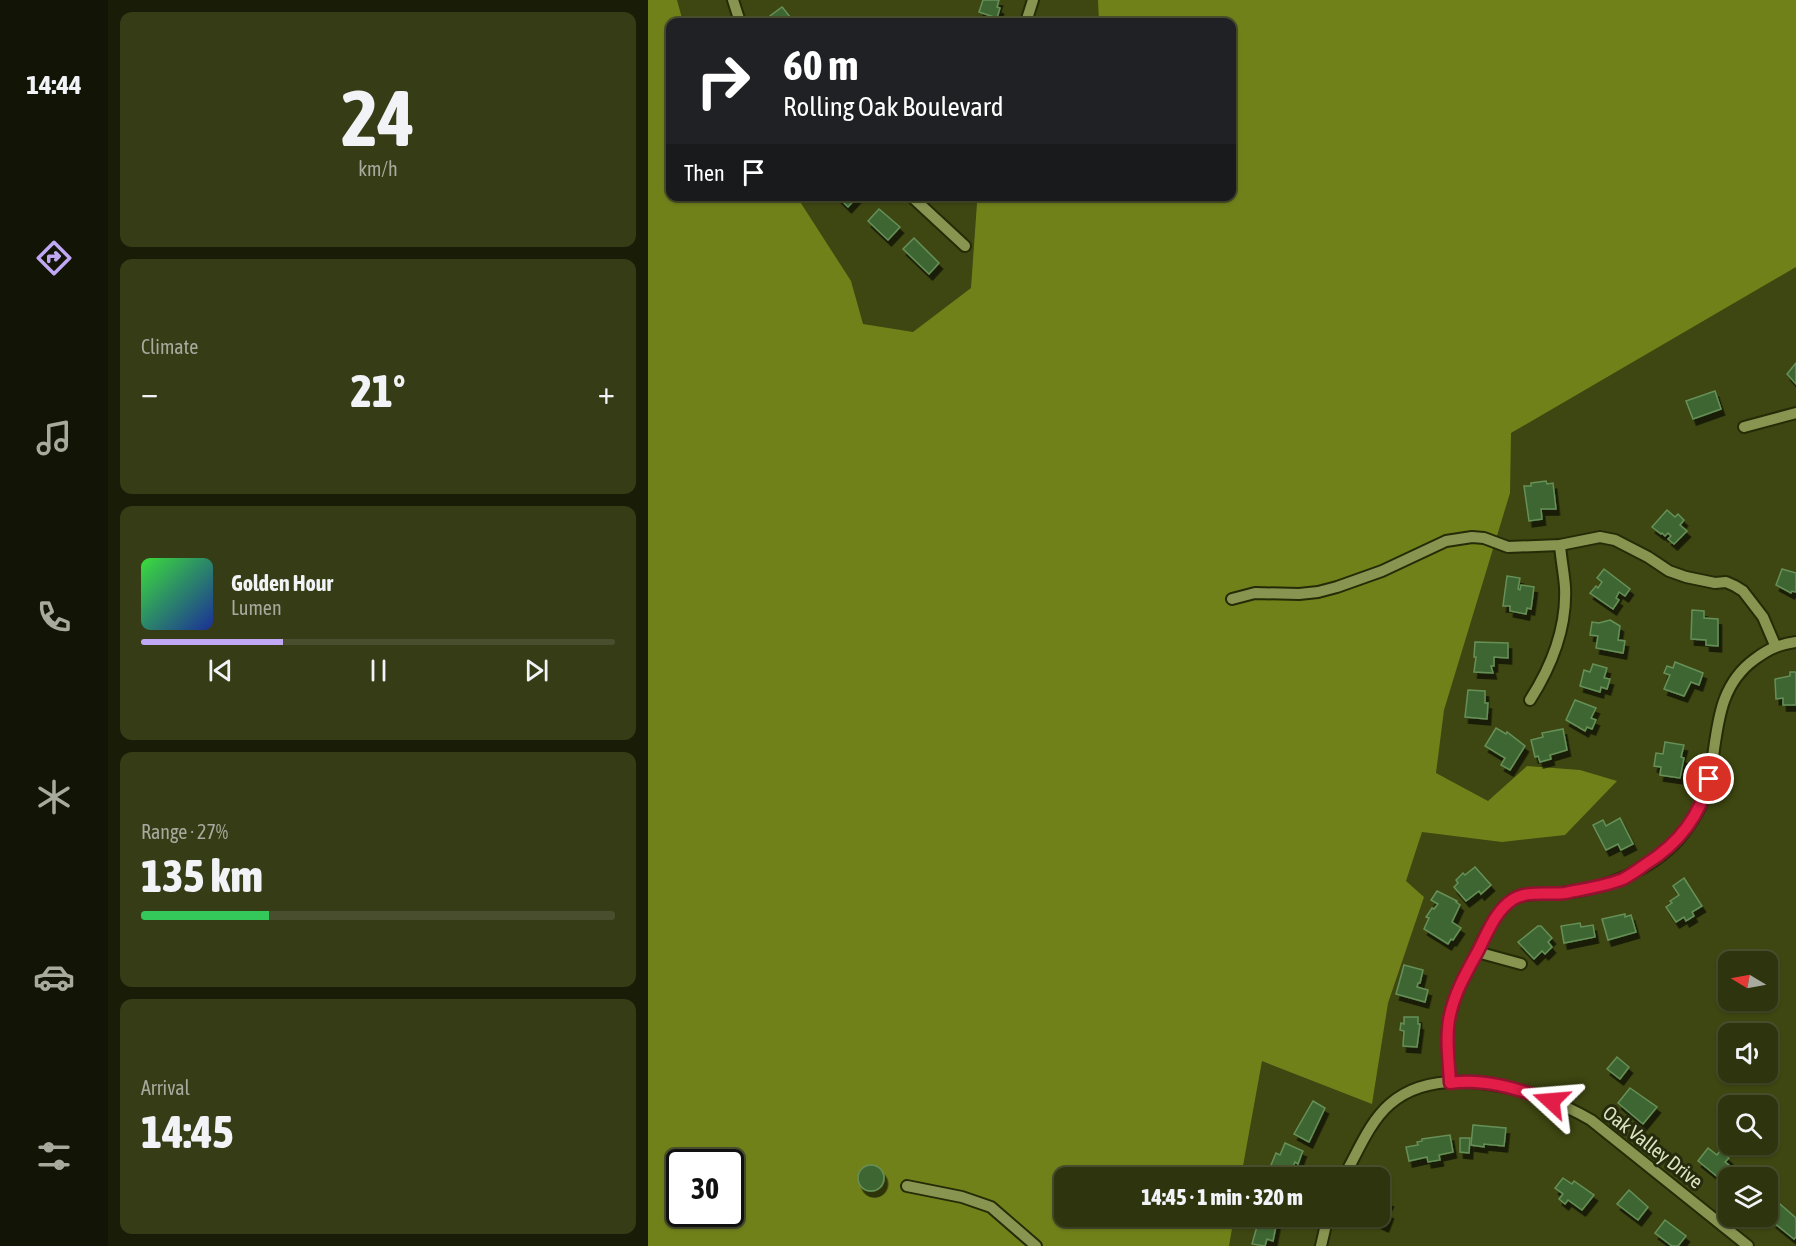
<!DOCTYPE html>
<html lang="en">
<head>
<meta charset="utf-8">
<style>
  :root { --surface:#2e340d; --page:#363c16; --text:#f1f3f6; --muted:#a7aa9d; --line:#494f2e; --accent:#c0a8f4 }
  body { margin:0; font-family:"Asap Condensed",sans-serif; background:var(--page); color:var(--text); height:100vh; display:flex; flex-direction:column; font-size:22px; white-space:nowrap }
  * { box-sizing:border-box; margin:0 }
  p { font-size:20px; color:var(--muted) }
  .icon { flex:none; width:33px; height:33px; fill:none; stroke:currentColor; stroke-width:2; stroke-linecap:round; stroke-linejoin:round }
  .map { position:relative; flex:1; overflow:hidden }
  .panel { display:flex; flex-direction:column; gap:12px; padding:12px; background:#191d07; width:540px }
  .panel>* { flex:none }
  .guide { position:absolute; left:18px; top:18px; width:570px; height:183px; border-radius:12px; box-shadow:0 2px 4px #0004,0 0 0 2px var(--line); background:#202124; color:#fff; overflow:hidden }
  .needle { width:39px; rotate:280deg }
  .fabs { position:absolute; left:1070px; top:951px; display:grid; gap:12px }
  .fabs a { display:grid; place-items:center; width:60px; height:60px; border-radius:12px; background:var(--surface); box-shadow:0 2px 4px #0004,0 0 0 2px var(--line); font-size:30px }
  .speed { position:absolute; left:18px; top:1149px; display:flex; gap:12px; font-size:30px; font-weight:700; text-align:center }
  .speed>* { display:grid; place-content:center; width:78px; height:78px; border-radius:50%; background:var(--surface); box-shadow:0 2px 4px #0004,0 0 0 2px var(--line); line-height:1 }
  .speed .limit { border:3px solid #111; border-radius:9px; background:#fff; color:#111 }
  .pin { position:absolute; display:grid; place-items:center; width:51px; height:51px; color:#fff; margin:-26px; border:3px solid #fff; border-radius:50%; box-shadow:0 2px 6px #0007 }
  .me { position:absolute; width:66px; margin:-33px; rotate:289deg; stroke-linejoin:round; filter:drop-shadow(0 0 4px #0008) }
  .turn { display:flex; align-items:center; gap:21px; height:126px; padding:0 18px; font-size:27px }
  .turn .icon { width:78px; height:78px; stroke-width:2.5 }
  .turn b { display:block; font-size:42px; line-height:51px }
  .then { display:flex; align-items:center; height:57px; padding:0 18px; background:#0003; gap:12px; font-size:22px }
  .big { font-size:45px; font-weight:800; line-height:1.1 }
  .panel .tile { flex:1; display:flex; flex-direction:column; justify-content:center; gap:9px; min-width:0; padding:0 21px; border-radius:12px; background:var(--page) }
  .panel .dial { align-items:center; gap:0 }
  .dial b { font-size:78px; line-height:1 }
  .song { display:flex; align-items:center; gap:18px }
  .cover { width:72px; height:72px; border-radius:9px; background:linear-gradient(135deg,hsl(120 70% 55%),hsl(230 70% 35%)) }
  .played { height:6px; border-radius:3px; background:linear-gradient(90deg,var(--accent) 30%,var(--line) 30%) }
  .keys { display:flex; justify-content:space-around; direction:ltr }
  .heat { display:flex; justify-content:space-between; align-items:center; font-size:33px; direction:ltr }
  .charge { height:9px; border-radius:4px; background:linear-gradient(90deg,#34c759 27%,var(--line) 0) }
  .trip { position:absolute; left:406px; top:1167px; width:336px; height:60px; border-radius:12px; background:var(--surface); box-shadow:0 2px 4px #0004,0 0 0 2px var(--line); font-weight:800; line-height:60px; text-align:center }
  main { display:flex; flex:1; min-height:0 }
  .dock { display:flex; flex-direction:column; width:108px; justify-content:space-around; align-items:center; background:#121505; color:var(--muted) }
  .dock .icon { width:42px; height:42px }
  .dock .current { color:var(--accent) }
  .dock b { font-size:27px; color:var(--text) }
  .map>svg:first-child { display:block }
</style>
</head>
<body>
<main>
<nav class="dock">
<b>14:44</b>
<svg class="icon current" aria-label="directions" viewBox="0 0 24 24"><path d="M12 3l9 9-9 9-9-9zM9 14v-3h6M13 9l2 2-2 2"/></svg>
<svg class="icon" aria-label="music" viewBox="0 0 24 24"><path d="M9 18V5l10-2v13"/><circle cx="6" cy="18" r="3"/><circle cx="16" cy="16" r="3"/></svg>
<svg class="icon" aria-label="phone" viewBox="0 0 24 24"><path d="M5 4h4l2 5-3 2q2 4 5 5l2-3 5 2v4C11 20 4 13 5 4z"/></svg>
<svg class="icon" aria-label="climate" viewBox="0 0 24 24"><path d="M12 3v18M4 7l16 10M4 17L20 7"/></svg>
<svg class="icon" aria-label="car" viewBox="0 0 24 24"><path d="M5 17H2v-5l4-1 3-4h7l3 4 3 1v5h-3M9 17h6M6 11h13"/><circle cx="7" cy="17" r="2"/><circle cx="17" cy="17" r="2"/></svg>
<svg class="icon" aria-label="filters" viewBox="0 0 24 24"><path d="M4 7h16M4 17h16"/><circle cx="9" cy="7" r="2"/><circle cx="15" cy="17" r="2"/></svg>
</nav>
<section class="panel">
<div class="tile dial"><b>24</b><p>km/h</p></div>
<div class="tile"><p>Climate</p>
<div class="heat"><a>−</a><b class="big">21°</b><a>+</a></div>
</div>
<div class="tile">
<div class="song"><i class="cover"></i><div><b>Golden Hour</b><p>Lumen</p></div></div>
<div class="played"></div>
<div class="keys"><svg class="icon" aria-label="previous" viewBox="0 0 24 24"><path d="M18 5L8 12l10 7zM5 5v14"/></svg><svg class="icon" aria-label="pause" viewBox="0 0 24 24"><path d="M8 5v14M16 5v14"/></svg><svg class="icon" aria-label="next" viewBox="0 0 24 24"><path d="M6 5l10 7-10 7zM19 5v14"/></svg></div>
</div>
<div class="tile"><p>Range · 27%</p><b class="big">135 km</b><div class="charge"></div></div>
<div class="tile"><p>Arrival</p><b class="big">14:45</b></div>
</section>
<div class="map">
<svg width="1148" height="1246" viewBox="0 0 1148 1246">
  <defs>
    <filter id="shadow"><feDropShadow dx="3.5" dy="6" stdDeviation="0" flood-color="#0009"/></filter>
  </defs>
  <rect width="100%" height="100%" fill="#3e4611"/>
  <path fill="#71811a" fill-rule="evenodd" d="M0 0H29L35 22H22V196L149 197 203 281 215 324 265 332 323 288 329 203 334 197 584 196V22H451L450 0H1148V267L863 433 862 493 796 710 788 773 840 801 879 766 932 770 969 781 917 835 854 842 774 832 758 881 776 897 740 1003 724 1104 614 1061 593 1177 417 1178V1216L586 1217 581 1246H0ZM32 1162H82V1214H32Z"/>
  <g fill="#3e6630" stroke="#669058" stroke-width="1.5" filter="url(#shadow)">
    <path d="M335 0H351L349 7 352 8 349 18 331 12Z"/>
    <path d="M134 7 135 8 146 22H126L122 16Z"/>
    <path d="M189 196H210L200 207Z"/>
    <path d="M231 209 252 227 240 240 220 221Z"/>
    <path d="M266 238 291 263 281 274 255 249Z"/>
    <path d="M1148 363V384L1139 374Z"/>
    <path d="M1067 391 1073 409 1045 419 1038 401Z"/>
    <path d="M898 481 899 484 905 483 908 509H893L894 519 881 521 876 486H883V483Z"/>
    <path d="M1019 510 1027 517 1030 514 1036 520 1032 525 1039 531 1026 544 1020 539 1023 536 1020 533 1017 536 1014 533 1013 534 1004 527Z"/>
    <path d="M956 569 982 589 977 596 971 592 968 598 971 600 965 609 942 593 948 586 950 588 954 582 949 578Z"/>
    <path d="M1134 569 1148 573V592L1144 591 1143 593 1128 585Z"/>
    <path d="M859 576 872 578 870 589 872 590 873 585 886 587 883 609 879 608 878 614 862 611V606H855Z"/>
    <path d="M1044 610 1056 611V618L1070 619V646L1058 645V640L1043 639Z"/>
    <path d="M962 620 972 626 970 640 977 641 975 653 948 648 950 636 942 635 944 622 951 623Z"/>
    <path d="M827 642 860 643V658L846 657V666H843L845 673 826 672 828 657H826Z"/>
    <path d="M1027 662 1055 673 1051 685 1043 682 1036 696 1016 689 1022 675 1016 673 1019 666 1025 668Z"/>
    <path d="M945 664 959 668 956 678 962 679 959 689 953 687 952 692 932 686 936 670 942 672Z"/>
    <path d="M1142 672H1148V705H1135V698L1128 699 1127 679 1142 676Z"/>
    <path d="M820 690 837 691V703H840L839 719 817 717Z"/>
    <path d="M927 700 948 708 943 718 948 720 944 729 939 727 937 731 918 720Z"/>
    <path d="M848 728 858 734 859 732 877 746 862 770 853 765 857 758 837 746Z"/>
    <path d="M915 729 919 750 902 755 903 759 892 762 890 756 887 757 883 740 895 737 894 733Z"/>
    <path d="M1017 742 1036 745 1033 757 1036 758 1032 778 1012 775 1013 767 1006 766 1008 753 1015 754Z"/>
    <path d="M972 818 985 844 973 850 970 844 958 850 945 825 955 820 958 826Z"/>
    <path d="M827 867 843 885 833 894 831 891 818 901 806 887 810 883 808 880 815 873 817 875Z"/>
    <path d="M1036 878 1054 906 1044 912 1046 916 1038 921 1036 917 1028 922 1018 907 1024 903 1022 901 1031 895 1025 886Z"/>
    <path d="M789 891 809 901 808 902 812 905 804 922 813 928 805 940 803 939 800 944 776 929 781 918 778 917 784 908 786 909 790 904 783 900Z"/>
    <path d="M977 914V917L983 915 988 932 960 940 954 919Z"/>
    <path d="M932 923 933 927 945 925 947 937 916 943 913 926Z"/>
    <path d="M890 926H893L904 938 900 942 904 947 897 954 894 951 886 959 870 942Z"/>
    <path d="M756 965 775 970 772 983H770L769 987 780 990 777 1002 748 994Z"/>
    <path d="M756 1017H770V1024H772L769 1047 755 1046 756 1031 752 1030 753 1023 756 1024Z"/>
    <path d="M969 1057 981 1067 972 1079 959 1069Z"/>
    <path d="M982 1088 1009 1107 995 1124 970 1103Z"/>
    <path d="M665 1101 677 1108 661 1142 646 1134Z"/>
    <path d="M825 1125 858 1128 856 1146 836 1144V1147L823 1145Z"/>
    <path d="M802 1135 805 1152 791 1155 792 1160 780 1162 779 1157 761 1161 758 1147 770 1145 769 1142 774 1141V1139Z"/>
    <path d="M812 1138H822L821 1153 812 1152Z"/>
    <path d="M637 1143 655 1151 654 1153 650 1164 647 1162 645 1167 642 1172 645 1174 644 1178H622L625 1171 621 1170 628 1153 632 1155Z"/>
    <path d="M1060 1148 1069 1155 1072 1151 1075 1153 1081 1158 1077 1162 1086 1169 1076 1182 1050 1161Z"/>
    <circle cx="223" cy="1178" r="13"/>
    <path d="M915 1178 924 1184 926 1181 946 1195 934 1210 920 1200 917 1204 911 1199 915 1194 907 1188Z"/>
    <path d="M981 1190 1000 1207 990 1220 969 1204Z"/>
    <path d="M732 1196 742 1201 737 1211 742 1213 737 1226 716 1216H732Z"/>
    <path d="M1132 1204 1148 1218V1237L1146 1239 1125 1222 1129 1218 1124 1214Z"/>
    <path d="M612 1216H630L625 1241 619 1239 617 1246 604 1244Z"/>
    <path d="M1017 1220 1038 1236 1030 1246H1024L1007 1233Z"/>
  </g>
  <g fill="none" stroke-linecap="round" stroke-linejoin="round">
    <defs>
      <g id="minor">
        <path d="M85 0 92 22"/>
        <path d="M378 22 385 0"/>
        <path d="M263 196 317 246"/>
        <path d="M1096 427 1148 413"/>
        <path d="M584 599 607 593 651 594 670 592 689 587 734 571 798 541 824 537 836 538 860 547 912 545 952 537 967 540 1000 557 1021 571 1038 577 1067 583 1078 582 1087 586 1095 591 1115 617 1127 645"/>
        <path d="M882 700C903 667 919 627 917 587 916 573 913 559 912 545"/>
        <path d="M829 952 873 964"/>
        <path d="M802 1083C801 1061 797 1036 802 1015 807 992 819 973 829 952 837 936 848 910 864 900 878 891 898 895 914 893 957 889 1002 871 1031 839 1041 827 1052 810 1057 796 1072 748 1061 692 1107 659 1122 648 1130 645 1148 642"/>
        <path d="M695 1178C709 1154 721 1122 742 1104 792 1060 892 1090 943 1120L1100 1246"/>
        <path d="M259 1186 314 1197 343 1207 388 1246"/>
        <path d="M673 1246 680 1216"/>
      </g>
    </defs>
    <use href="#minor" stroke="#252b06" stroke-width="14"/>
    <use href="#minor" stroke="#889551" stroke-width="10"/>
  </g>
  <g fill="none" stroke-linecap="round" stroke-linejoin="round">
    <defs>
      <path id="route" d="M903 1101C871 1089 836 1078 802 1083 801 1061 797 1037 802 1015 807 992 818 973 829 953 838 936 847 911 864 900 878 890 901 895 917 893 936 889 958 886 975 879 983 875 991 869 998 864 1030 844 1052 817 1061 779"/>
    </defs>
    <use href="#route" stroke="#92132f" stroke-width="15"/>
    <use href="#route" stroke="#e11d48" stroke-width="10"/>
  </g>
  <g text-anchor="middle" stroke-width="6" stroke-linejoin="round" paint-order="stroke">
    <g font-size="20" fill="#dbe3c0" stroke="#262b0e">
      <text transform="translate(1005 1147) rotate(38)" y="7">Oak Valley Drive</text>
    </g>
  </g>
</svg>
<div class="fabs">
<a><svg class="needle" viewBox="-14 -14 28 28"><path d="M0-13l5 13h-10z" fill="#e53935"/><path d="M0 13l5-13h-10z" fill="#a7aa9d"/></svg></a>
<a><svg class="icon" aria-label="sound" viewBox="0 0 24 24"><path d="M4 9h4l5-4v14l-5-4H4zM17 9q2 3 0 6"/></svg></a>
<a><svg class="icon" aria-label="search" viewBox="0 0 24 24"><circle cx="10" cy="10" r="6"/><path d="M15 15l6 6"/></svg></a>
<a><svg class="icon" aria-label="layers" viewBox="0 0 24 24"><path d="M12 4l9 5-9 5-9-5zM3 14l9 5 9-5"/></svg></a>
</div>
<div class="speed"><div class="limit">30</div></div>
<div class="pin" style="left:1061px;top:779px;background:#d93025"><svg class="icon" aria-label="arrive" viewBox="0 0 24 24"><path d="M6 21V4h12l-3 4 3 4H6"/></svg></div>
<svg class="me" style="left:903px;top:1101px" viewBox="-20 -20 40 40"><path d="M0-17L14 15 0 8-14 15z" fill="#e11d48" stroke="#fff" stroke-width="4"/></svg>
<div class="trip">14:45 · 1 min · 320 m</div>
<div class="guide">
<div class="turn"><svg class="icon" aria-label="right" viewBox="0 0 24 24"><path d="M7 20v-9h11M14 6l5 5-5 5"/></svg><div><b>60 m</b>Rolling Oak Boulevard</div></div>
<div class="then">Then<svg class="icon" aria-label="arrive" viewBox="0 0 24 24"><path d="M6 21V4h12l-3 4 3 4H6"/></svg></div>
</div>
</div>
</main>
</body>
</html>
